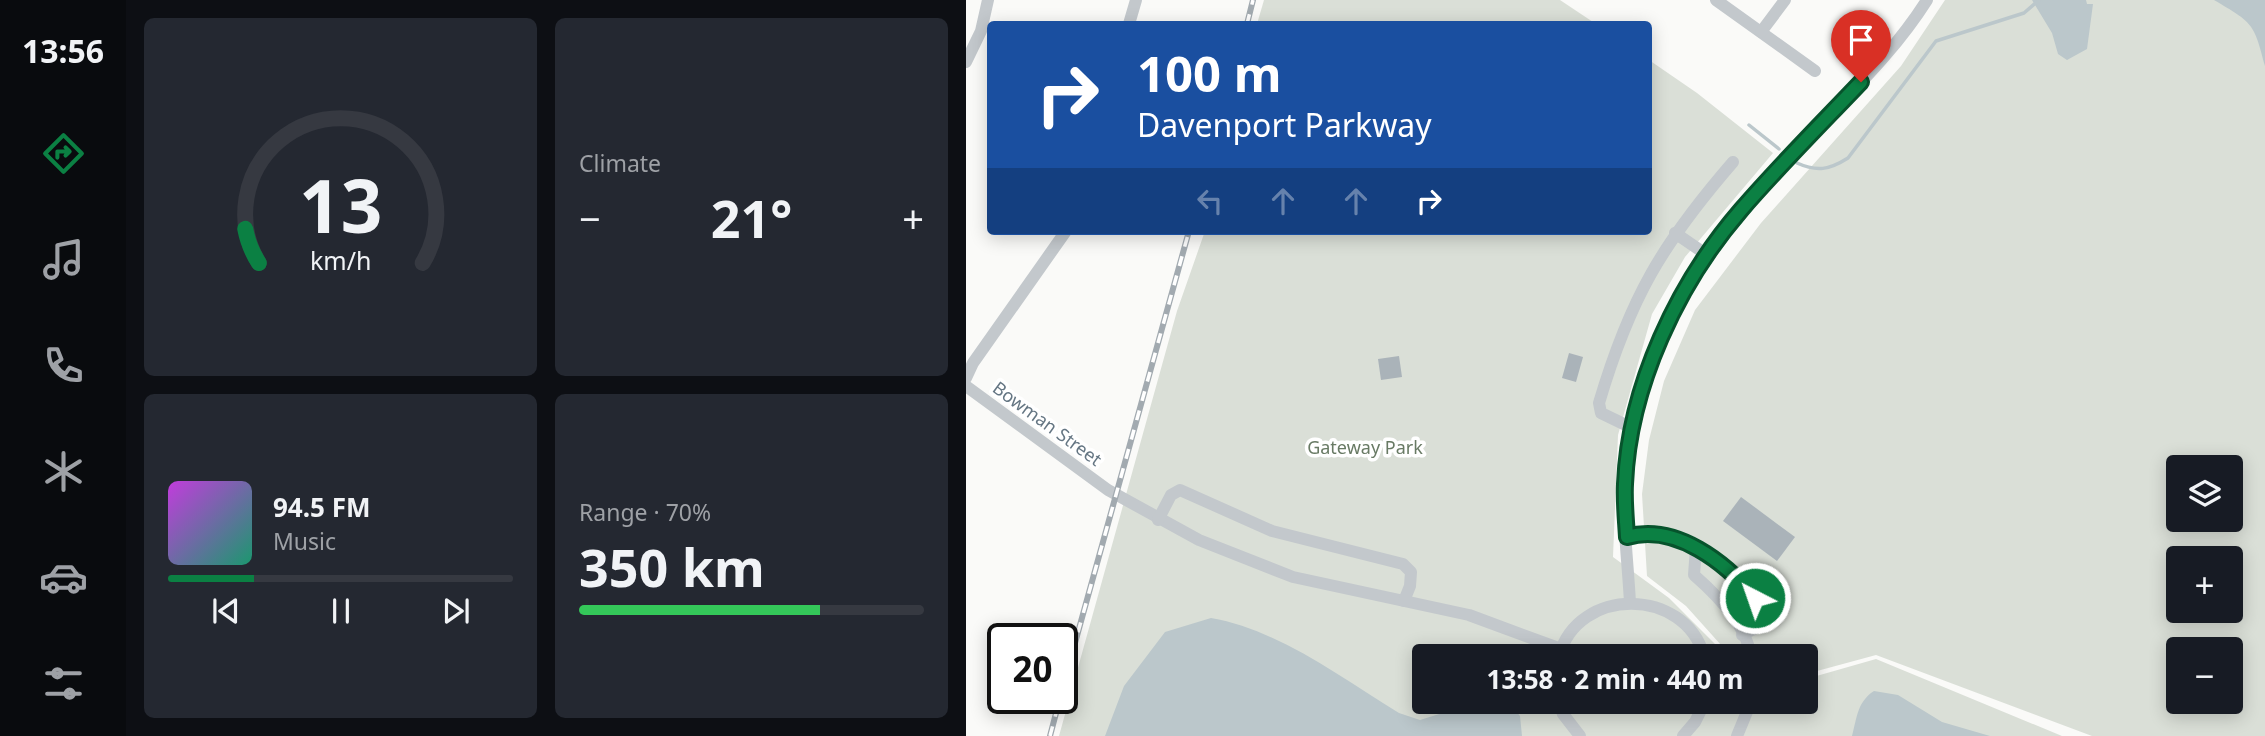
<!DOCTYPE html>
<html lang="en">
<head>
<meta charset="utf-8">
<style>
  :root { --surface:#171b24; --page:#242831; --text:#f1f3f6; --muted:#9ea1a6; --line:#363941; --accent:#0b8043 }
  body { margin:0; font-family:"Noto Sans",sans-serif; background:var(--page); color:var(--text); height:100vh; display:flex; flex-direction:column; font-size:26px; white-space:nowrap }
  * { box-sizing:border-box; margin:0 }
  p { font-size:23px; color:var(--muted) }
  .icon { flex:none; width:38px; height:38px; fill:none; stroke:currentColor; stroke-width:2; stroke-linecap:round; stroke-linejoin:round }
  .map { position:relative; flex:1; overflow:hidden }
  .panel { display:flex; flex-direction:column; gap:18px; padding:18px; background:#0d0f14; width:840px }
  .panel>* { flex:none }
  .banner { position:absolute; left:21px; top:21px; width:665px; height:214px; border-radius:7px; box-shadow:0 4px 18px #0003; background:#1a4fa0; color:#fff; overflow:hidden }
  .fabs { position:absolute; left:1200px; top:455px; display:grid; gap:14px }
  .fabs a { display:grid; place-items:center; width:77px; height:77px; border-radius:7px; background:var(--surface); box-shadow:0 4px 18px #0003; font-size:35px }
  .speed { position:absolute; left:21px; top:623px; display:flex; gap:14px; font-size:35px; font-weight:700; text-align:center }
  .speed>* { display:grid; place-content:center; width:91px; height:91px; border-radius:50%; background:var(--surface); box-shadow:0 4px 18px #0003; line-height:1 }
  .speed .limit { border:4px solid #111; border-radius:10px; background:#fff; color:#111 }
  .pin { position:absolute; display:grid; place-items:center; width:60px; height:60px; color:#fff; margin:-72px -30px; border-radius:50% 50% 50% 0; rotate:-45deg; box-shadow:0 0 7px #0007 }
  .pin .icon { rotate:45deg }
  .me { position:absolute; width:77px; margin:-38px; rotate:319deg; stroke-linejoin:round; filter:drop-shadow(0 0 5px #0008) }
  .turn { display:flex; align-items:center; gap:24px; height:147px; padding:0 35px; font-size:32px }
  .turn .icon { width:91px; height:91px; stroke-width:2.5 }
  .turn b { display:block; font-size:49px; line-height:60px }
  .lanes { display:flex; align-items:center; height:66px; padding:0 35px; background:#0003; justify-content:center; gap:35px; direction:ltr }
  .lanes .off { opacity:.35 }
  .big { font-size:52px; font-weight:700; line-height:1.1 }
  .panel .widget { flex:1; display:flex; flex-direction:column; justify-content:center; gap:10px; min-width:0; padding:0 24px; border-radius:10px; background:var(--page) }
  .panel .dial { align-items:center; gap:0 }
  .dial svg { height:182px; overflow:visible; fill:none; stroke:var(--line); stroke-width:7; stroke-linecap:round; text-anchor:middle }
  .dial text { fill:var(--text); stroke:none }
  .song { display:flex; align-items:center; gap:21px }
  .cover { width:84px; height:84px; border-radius:10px; background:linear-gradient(135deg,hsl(290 70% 55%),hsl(160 70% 35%)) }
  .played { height:7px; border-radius:4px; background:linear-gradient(90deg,var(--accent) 25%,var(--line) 25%) }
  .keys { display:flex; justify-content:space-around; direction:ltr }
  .heat { display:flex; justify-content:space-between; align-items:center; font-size:38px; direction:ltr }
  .charge { height:10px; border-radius:5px; background:linear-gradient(90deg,#34c759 70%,var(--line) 0) }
  .panel .tiles { flex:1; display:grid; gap:18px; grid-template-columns:repeat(2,1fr) }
  .trip { position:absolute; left:446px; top:644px; width:406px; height:70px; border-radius:7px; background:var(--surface); box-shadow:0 4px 18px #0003; font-weight:700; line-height:70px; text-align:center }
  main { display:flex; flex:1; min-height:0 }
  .tab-bar { display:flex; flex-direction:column; width:126px; justify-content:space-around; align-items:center; background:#090b0e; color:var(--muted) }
  .tab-bar .icon { width:49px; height:49px }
  .tab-bar .on { color:var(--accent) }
  .tab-bar b { font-size:32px; color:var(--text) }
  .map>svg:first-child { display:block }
</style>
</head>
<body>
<main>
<nav class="tab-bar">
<b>13:56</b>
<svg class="icon on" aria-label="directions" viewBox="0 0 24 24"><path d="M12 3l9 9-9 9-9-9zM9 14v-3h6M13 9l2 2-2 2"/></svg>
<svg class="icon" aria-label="music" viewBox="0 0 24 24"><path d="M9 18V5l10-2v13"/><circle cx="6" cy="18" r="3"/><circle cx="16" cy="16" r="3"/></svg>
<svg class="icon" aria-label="phone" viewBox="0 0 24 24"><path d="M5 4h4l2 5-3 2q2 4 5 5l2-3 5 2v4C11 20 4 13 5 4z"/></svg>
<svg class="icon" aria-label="climate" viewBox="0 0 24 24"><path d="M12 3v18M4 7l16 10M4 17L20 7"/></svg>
<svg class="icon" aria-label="car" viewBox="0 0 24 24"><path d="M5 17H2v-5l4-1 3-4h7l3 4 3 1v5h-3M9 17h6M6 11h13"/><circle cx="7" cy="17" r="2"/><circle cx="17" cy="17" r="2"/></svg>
<svg class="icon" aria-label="filters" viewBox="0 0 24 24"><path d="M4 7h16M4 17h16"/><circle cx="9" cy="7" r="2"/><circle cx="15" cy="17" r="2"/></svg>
</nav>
<section class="panel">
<div class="tiles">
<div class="widget dial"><svg viewBox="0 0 100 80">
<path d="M14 69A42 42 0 1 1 86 69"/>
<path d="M14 69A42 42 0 0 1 8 54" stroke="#0b8043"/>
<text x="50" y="56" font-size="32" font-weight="700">13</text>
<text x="50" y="72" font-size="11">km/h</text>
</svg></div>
<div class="widget"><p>Climate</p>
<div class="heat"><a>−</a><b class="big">21°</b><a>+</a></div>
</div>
<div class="widget">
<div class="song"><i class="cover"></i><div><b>94.5 FM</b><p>Music</p></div></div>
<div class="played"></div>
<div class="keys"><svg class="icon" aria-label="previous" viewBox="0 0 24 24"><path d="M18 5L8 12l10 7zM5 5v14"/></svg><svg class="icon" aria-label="pause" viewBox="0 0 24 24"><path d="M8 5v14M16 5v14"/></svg><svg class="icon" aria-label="next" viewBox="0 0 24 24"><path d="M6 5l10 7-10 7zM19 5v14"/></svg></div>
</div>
<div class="widget"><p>Range · 70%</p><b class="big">350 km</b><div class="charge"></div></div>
</div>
</section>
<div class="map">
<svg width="1299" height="736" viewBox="0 0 1299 736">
  <rect width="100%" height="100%" fill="#fafaf8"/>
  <g fill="#dadfd7" fill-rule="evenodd">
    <path d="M298 0H594L630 24H291Z"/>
    <path d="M979 0H1299V736H1126L910 655 840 674V656H775L755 645 720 606 681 576 676 494 683 440 698 381 729 310 795 223 935 66ZM1213 467H1265V520H1213ZM1213 558H1265V611H1213ZM1213 649H1265V702H1213Z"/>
    <path d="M683 60 731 93 807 153 719 257 686 314 652 435 647 557 703 598 761 656H458V702H840V679L910 659 1096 736H93L211 311 239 231H682Z"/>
  </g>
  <g fill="#bbc7cb">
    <path d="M1066 0H1120L1121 4H1127L1121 49 1101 60 1092 54 1086 33Z"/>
    <path d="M1248 0H1299V66C1288 23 1287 23 1248 0Z"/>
    <path d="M245 618C313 630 374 677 433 713L454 720 512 702H542L554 716 556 736H139L158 686 199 632Z"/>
    <path d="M908 691 932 695 976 722 1024 736H886C891 718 891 702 908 691Z"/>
  </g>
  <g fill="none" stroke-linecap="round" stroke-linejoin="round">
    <g stroke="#bbc7cb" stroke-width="3.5">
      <path d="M783 125 813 149"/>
      <path d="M831 163C851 172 863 170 882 158L970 41 1058 13 1073 0"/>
    </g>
  </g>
  <g fill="#aab3b9">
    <path d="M603 353 617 357 610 382 596 378Z"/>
    <path d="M433 356 436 377 415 380 412 359Z"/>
    <path d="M775 497 829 537 811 561 757 521Z"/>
  </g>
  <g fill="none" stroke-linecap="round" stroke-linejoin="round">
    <g stroke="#c3c8cc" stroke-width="12">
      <path d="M750 0 849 71"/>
      <path d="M163 24 170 0"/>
      <path d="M795 32 819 0"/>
      <path d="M0 62 15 31 22 0"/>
      <path d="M709 233 741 255"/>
      <path d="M0 378 7 363 100 231"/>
      <path d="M0 386 142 490 233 540 327 577 503 615 595 649"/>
      <path d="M666 428 635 413 633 403C664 298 696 244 767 162"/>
      <path d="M192 520 205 495 214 490 306 531 437 564 445 572 444 586 438 601"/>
      <path d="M661 537 686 534 730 548 728 575C751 595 780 624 785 656"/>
      <path d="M730 548 770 575 800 615V623L776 635"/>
      <path d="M664 603C662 563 656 520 659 480 672 336 741 247 836 145 879 98 927 54 961 0"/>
      <path d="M593 656C612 586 719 587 738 656"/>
      <path d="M593 702 597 714 614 736"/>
      <path d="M717 736 729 722 739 702"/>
      <path d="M771 736 785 702"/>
    </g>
    <defs>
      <g id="rail">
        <path d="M281 24 287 0"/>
        <path d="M96 690 223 231"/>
        <path d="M84 736 94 698"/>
      </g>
    </defs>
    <use href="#rail" stroke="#a2aab0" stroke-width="6"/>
    <use href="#rail" stroke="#fff" stroke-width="3.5" stroke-dasharray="10" stroke-linecap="butt"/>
  </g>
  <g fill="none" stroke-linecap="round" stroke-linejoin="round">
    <defs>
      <path id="route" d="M789 598C760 563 710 523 661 537 660 519 658 501 659 484 663 386 712 283 775 210 813 166 855 124 895 82"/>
    </defs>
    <use href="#route" stroke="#07532c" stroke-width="18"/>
    <use href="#route" stroke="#0b8043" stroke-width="12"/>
  </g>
  <g text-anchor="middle" stroke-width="7" stroke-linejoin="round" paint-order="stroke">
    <g font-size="18" fill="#657683" stroke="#fff">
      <text transform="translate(81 424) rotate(36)" y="6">Bowman Street</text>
    </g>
    <g font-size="18" fill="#687a64" stroke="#fff">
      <text x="399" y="454">Gateway Park</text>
    </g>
  </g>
</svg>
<div class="fabs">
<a><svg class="icon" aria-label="layers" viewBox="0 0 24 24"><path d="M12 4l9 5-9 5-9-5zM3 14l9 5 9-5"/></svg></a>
<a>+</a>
<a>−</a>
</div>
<div class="speed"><div class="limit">20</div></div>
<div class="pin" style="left:895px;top:82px;background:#d93025"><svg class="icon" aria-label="arrive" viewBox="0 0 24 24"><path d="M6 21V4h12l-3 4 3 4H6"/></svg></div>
<svg class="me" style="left:789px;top:598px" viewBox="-20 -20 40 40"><circle r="17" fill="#0b8043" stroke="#fff" stroke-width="3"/><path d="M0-11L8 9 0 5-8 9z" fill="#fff"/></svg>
<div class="trip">13:58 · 2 min · 440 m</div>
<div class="banner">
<div class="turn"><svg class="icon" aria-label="right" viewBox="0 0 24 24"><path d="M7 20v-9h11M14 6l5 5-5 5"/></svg><div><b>100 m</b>Davenport Parkway</div></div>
<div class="lanes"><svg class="icon off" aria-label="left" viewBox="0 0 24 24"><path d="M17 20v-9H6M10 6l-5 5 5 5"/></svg><svg class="icon off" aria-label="ahead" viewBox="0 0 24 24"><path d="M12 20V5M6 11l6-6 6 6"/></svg><svg class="icon off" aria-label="ahead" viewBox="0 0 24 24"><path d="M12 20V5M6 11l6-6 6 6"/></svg><svg class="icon" aria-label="right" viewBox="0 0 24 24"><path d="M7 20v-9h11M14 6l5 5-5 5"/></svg></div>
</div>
</div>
</main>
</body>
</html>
